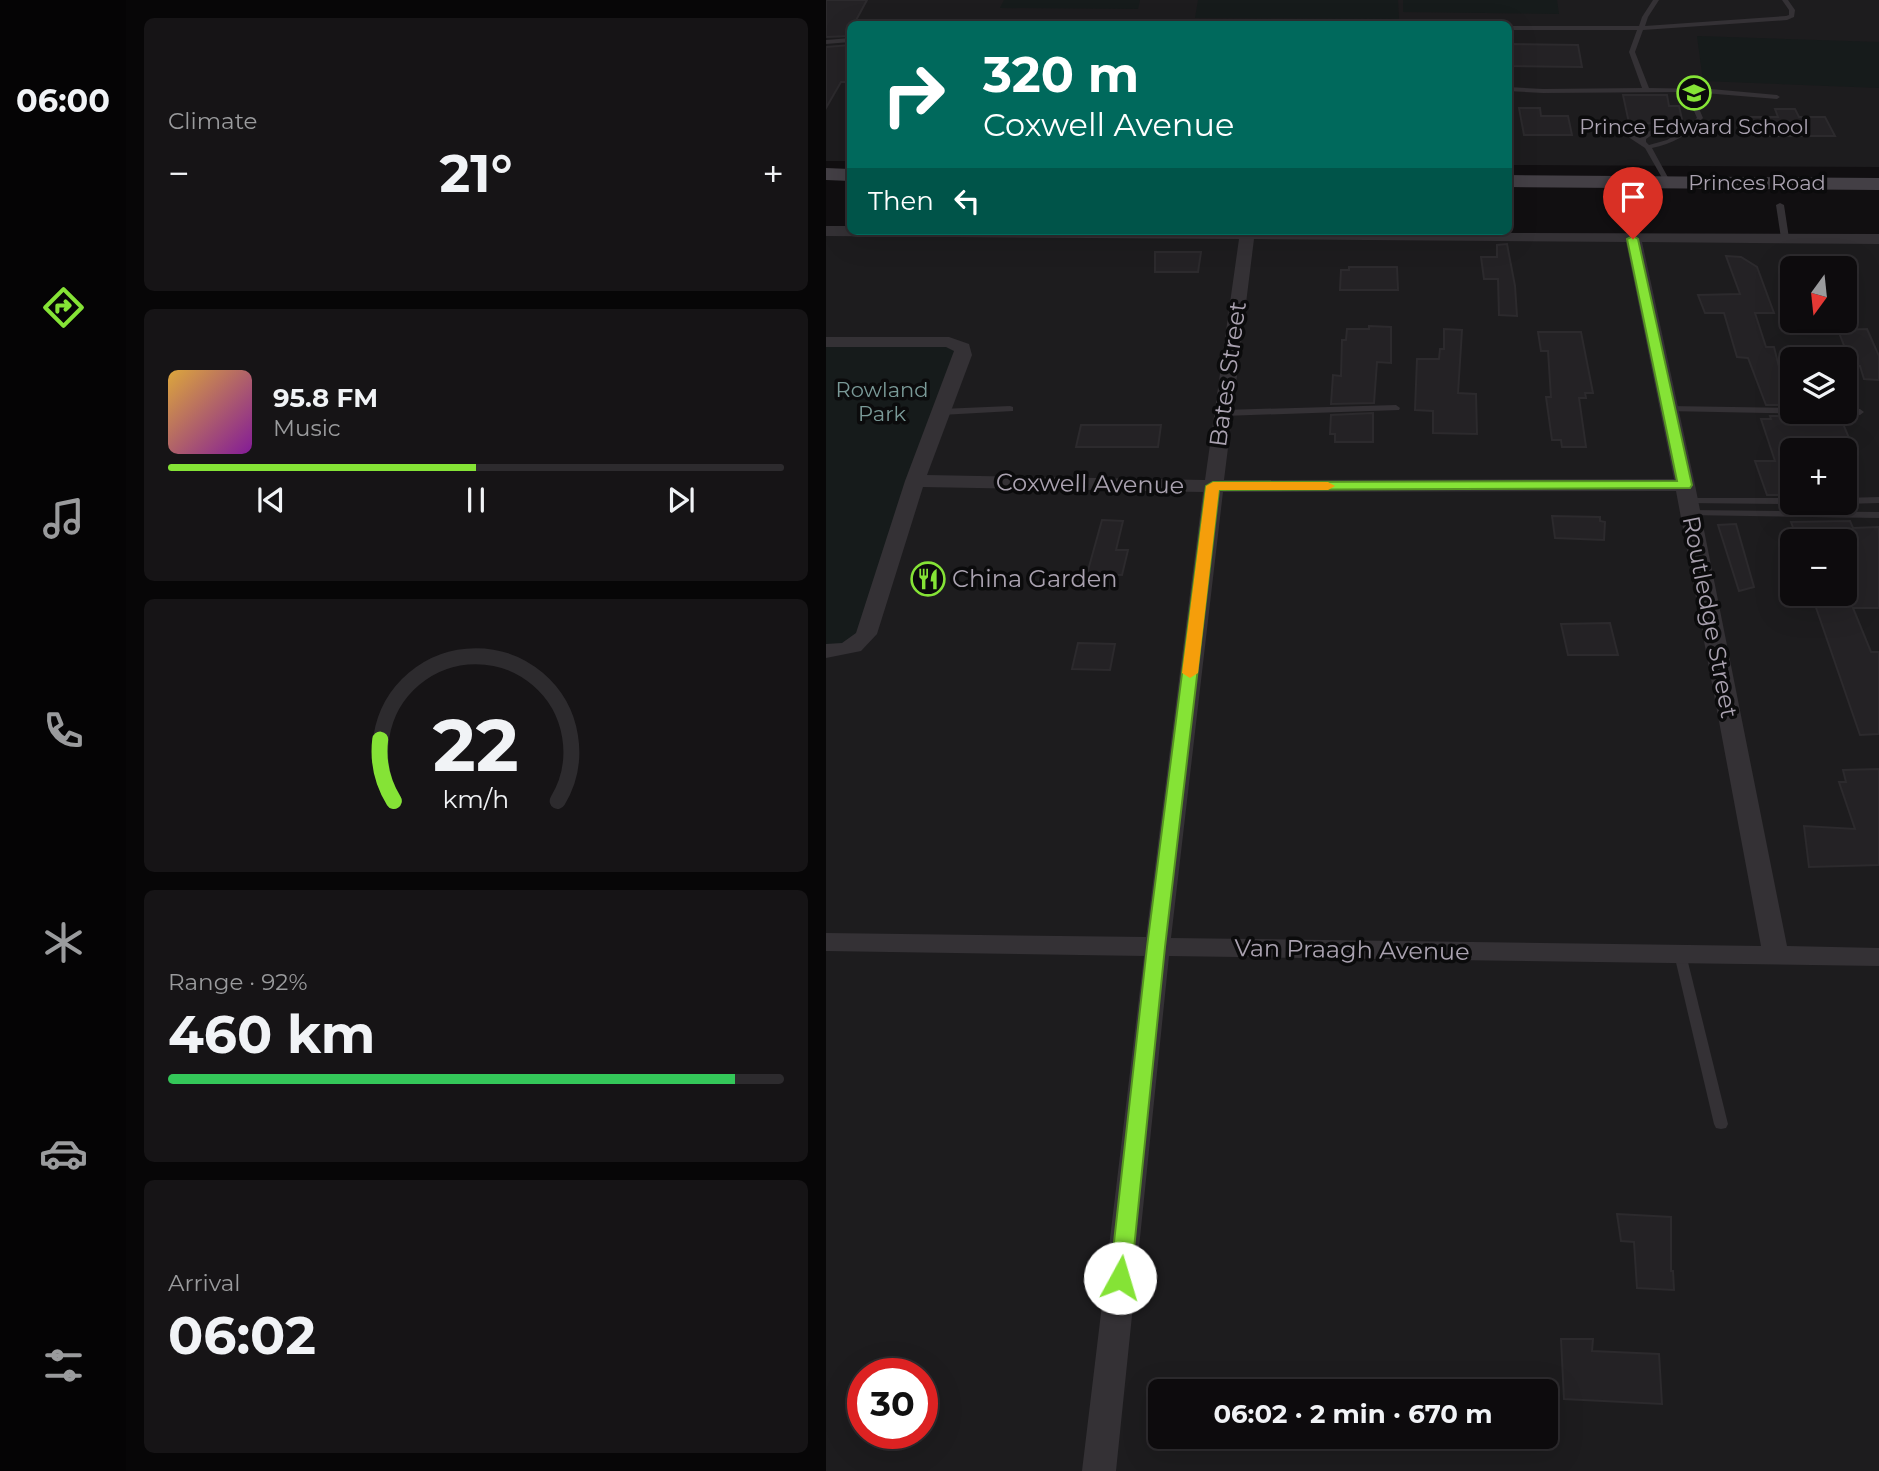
<!DOCTYPE html>
<html lang="en">
<head>
<meta charset="utf-8">
<style>
  :root { --surface:#0d0b0d; --page:#161416; --text:#f1f3f6; --muted:#9a9b9d; --line:#2d2b2e; --accent:#85e336 }
  body { margin:0; font-family:Montserrat,sans-serif; background:var(--page); color:var(--text); height:100vh; display:flex; flex-direction:column; font-size:26px; white-space:nowrap }
  * { box-sizing:border-box; margin:0 }
  p { font-size:23px; color:var(--muted) }
  .icon { flex:none; width:38px; height:38px; fill:none; stroke:currentColor; stroke-width:2; stroke-linecap:round; stroke-linejoin:round }
  .map { position:relative; flex:1; overflow:hidden }
  .side { display:flex; flex-direction:column; gap:18px; padding:18px; background:#070607; width:700px }
  .side>* { flex:none }
  .banner { position:absolute; left:21px; top:21px; width:665px; height:214px; border-radius:10px; box-shadow:0 7px 28px #0002,0 0 0 2px var(--line); background:#00695c; color:#fff; overflow:hidden }
  .needle { width:46px; rotate:195deg }
  .tools { position:absolute; left:954px; top:256px; display:grid; gap:14px }
  .tools a { display:grid; place-items:center; width:77px; height:77px; border-radius:10px; background:var(--surface); box-shadow:0 7px 28px #0002,0 0 0 2px var(--line); font-size:35px }
  .speed { position:absolute; left:21px; top:1358px; display:flex; gap:14px; font-size:35px; font-weight:700; text-align:center }
  .speed>* { display:grid; place-content:center; width:91px; height:91px; border-radius:50%; background:var(--surface); box-shadow:0 7px 28px #0002,0 0 0 2px var(--line); line-height:1 }
  .speed .limit { border:10px solid #d22; background:#fff; color:#111 }
  .pin { position:absolute; display:grid; place-items:center; width:60px; height:60px; color:#fff; margin:-72px -30px; border-radius:50% 50% 50% 0; rotate:-45deg; box-shadow:0 0 7px #0007 }
  .pin .icon { rotate:45deg }
  .me { position:absolute; width:77px; margin:-38px; rotate:6deg; stroke-linejoin:round; filter:drop-shadow(0 0 5px #0008) }
  .turn { display:flex; align-items:center; gap:24px; height:147px; padding:0 21px; font-size:32px }
  .turn .icon { width:91px; height:91px; stroke-width:2.5 }
  .turn b { display:block; font-size:49px; line-height:60px }
  .then { display:flex; align-items:center; height:66px; padding:0 21px; background:#0003; gap:14px; font-size:26px }
  .big { font-size:52px; font-weight:700; line-height:1.1 }
  .side .widget { flex:1; display:flex; flex-direction:column; justify-content:center; gap:10px; min-width:0; padding:0 24px; border-radius:10px; background:var(--page) }
  .side .dial { align-items:center; gap:0 }
  .dial svg { height:182px; overflow:visible; fill:none; stroke:var(--line); stroke-width:7; stroke-linecap:round; text-anchor:middle }
  .dial text { fill:var(--text); stroke:none }
  .song { display:flex; align-items:center; gap:21px }
  .cover { width:84px; height:84px; border-radius:10px; background:linear-gradient(135deg,hsl(40 70% 55%),hsl(290 70% 35%)) }
  .played { height:7px; border-radius:4px; background:linear-gradient(90deg,var(--accent) 50%,var(--line) 50%) }
  .keys { display:flex; justify-content:space-around; direction:ltr }
  .heat { display:flex; justify-content:space-between; align-items:center; font-size:38px; direction:ltr }
  .charge { height:10px; border-radius:5px; background:linear-gradient(90deg,#34c759 92%,var(--line) 0) }
  .trip { position:absolute; left:322px; top:1379px; width:410px; height:70px; border-radius:10px; background:var(--surface); box-shadow:0 7px 28px #0002,0 0 0 2px var(--line); font-weight:700; line-height:70px; text-align:center }
  main { display:flex; flex:1; min-height:0 }
  .tab-bar { display:flex; flex-direction:column; width:126px; justify-content:space-around; align-items:center; background:#050405; color:var(--muted) }
  .tab-bar .icon { width:49px; height:49px }
  .tab-bar .on { color:var(--accent) }
  .tab-bar b { font-size:32px; color:var(--text) }
  .map>svg:first-child { display:block }
</style>
</head>
<body>
<main>
<nav class="tab-bar">
<b>06:00</b>
<svg class="icon on" aria-label="directions" viewBox="0 0 24 24"><path d="M12 3l9 9-9 9-9-9zM9 14v-3h6M13 9l2 2-2 2"/></svg>
<svg class="icon" aria-label="music" viewBox="0 0 24 24"><path d="M9 18V5l10-2v13"/><circle cx="6" cy="18" r="3"/><circle cx="16" cy="16" r="3"/></svg>
<svg class="icon" aria-label="phone" viewBox="0 0 24 24"><path d="M5 4h4l2 5-3 2q2 4 5 5l2-3 5 2v4C11 20 4 13 5 4z"/></svg>
<svg class="icon" aria-label="climate" viewBox="0 0 24 24"><path d="M12 3v18M4 7l16 10M4 17L20 7"/></svg>
<svg class="icon" aria-label="car" viewBox="0 0 24 24"><path d="M5 17H2v-5l4-1 3-4h7l3 4 3 1v5h-3M9 17h6M6 11h13"/><circle cx="7" cy="17" r="2"/><circle cx="17" cy="17" r="2"/></svg>
<svg class="icon" aria-label="filters" viewBox="0 0 24 24"><path d="M4 7h16M4 17h16"/><circle cx="9" cy="7" r="2"/><circle cx="15" cy="17" r="2"/></svg>
</nav>
<section class="side">
<div class="widget"><p>Climate</p>
<div class="heat"><a>−</a><b class="big">21°</b><a>+</a></div>
</div>
<div class="widget">
<div class="song"><i class="cover"></i><div><b>95.8 FM</b><p>Music</p></div></div>
<div class="played"></div>
<div class="keys"><svg class="icon" aria-label="previous" viewBox="0 0 24 24"><path d="M18 5L8 12l10 7zM5 5v14"/></svg><svg class="icon" aria-label="pause" viewBox="0 0 24 24"><path d="M8 5v14M16 5v14"/></svg><svg class="icon" aria-label="next" viewBox="0 0 24 24"><path d="M6 5l10 7-10 7zM19 5v14"/></svg></div>
</div>
<div class="widget dial"><svg viewBox="0 0 100 80">
<path d="M14 69A42 42 0 1 1 86 69"/>
<path d="M14 69A42 42 0 0 1 8 42" stroke="#85e336"/>
<text x="50" y="56" font-size="32" font-weight="700">22</text>
<text x="50" y="72" font-size="11">km/h</text>
</svg></div>
<div class="widget"><p>Range · 92%</p><b class="big">460 km</b><div class="charge"></div></div>
<div class="widget"><p>Arrival</p><b class="big">06:02</b></div>
</section>
<div class="map">
<svg width="1053" height="1471" viewBox="0 0 1053 1471">
  <rect width="100%" height="100%" fill="#110f11"/>
  <g fill="#1d1c1e" fill-rule="evenodd">
    <path d="M0 0H1053V167L683 165 682 24H24V161H0Z"/>
    <path d="M0 231 1053 243V1471H0ZM966 268H1018V320H966ZM966 359H1018V411H966ZM966 450H1018V502H966ZM966 541H1018V593H966ZM37 1374H96V1433H37ZM334 1391H719V1437H334Z"/>
  </g>
  <g fill="#161b1b">
    <path d="M178 0H314L312 9 174 8Z"/>
    <path d="M372 0H572L573 19 369 18Z"/>
    <path d="M577 0H731L733 14 577 12Z"/>
    <path d="M871 36 1053 42V88L877 81Z"/>
    <path d="M0 343 135 344 32 647 0 645Z"/>
  </g>
  <g fill="#242225" stroke="#2c2a2d" stroke-width="2">
    <path d="M0 0H41L28 24H24V36L0 37Z"/>
    <path d="M682 44 752 45 756 67 682 66Z"/>
    <path d="M24 45V82H15L0 108V47Z"/>
    <path d="M797 95H841L843 106H853L857 124 803 123Z"/>
    <path d="M693 108H714L715 116H742L746 135H698Z"/>
    <path d="M949 109H969L973 117H999L1009 136H928L920 117H952Z"/>
    <path d="M681 244 689 286 691 316 673 315 672 279H658L655 257H671V245Z"/>
    <path d="M329 252H375L372 272H329Z"/>
    <path d="M900 256 915 257 931 267 948 313H929L940 347H948L955 375H966V405H940L922 358 911 357 898 313H879L872 295 914 294Z"/>
    <path d="M523 267H571L572 290H514L515 270H523Z"/>
    <path d="M543 326 565 327V363L551 362 548 403 505 404 507 375 515 376 516 340H520L521 329H543Z"/>
    <path d="M618 329 636 330 632 393 650 394 651 434 607 433V411L589 410 591 359H613L614 349H618Z"/>
    <path d="M1041 329 1053 356V380L1038 379 1034 366H1026L1012 330Z"/>
    <path d="M712 332H755L767 393H759L760 398H753L760 447H736L735 440H726L720 397H725L722 351H715Z"/>
    <path d="M547 413V442H509V434H504L505 415Z"/>
    <path d="M944 416H966V419H1015L1026 445H966V495H941L929 461H949L935 419H945Z"/>
    <path d="M255 425H335L332 447H250Z"/>
    <path d="M726 516 774 517V521L779 522 778 540 729 538Z"/>
    <path d="M276 520 297 521 290 550H302L296 575 261 574Z"/>
    <path d="M1024 521 1027 528 1053 527V608H1027L1045 652H1053V734L1034 735 985 593H1018V541H972L965 522Z"/>
    <path d="M910 524 928 587 913 591 892 525Z"/>
    <path d="M784 623 792 655H742L735 624Z"/>
    <path d="M252 643 289 644 284 670 246 669Z"/>
    <path d="M1053 769V865L983 867 978 826 1029 829 1013 782H1020L1017 770Z"/>
    <path d="M791 1214 845 1217V1271H847L848 1290 811 1288 808 1242 795 1241Z"/>
    <path d="M735 1339H767L766 1351 833 1354 836 1404 738 1399Z"/>
  </g>
  <g fill="none" stroke-linecap="round" stroke-linejoin="round">
    <g fill="#343135" fill-rule="evenodd">
      <path d="M827 0H833L822 17 819 26 960 16 963 15V10L956 0H962L969 10 968 17 961 20 817 30 809 52 823 88 885 89 951 95 954 97 951 99 866 92 877 118 876 119C863 135 846 144 826 148L845 183 842 185 839 183 819 148 781 123 786 122 814 138 825 130 862 127 871 118 860 92 717 93 682 91V87L717 89 816 88 803 52 811 30H682V26H813L816 17ZM856 131 841 140 823 145 820 142V139L827 134Z"/>
      <path d="M24 38V42L0 44V40Z"/>
      <path d="M954 203 958 205 963 238 959 240 955 238 950 205Z"/>
      <path d="M570 405 574 408 573 410 397 416 393 413 397 410Z"/>
      <path d="M184 406 187 407V411L115 415 111 412 115 409Z"/>
      <path d="M843 406 966 408V411H1018V409H1034L1038 412 1034 415 840 411V407Z"/>
      <path d="M1053 497V503L1018 504 1014 502H1018V498Z"/>
      <path d="M862 498H966V502H970L966 504 859 503 858 501Z"/>
      <path d="M864 510 1053 512V518L861 515 859 513 861 511Z"/>
      <path d="M854 950 858 951 860 954 902 1124 900 1128 895 1129 890 1128 888 1124 848 954 850 951Z"/>
    </g>
    <path fill="#343135" fill-rule="evenodd" d="M0 226H24V231L1053 234V244L816 242 869 485 961 946 1053 948V966L343 956 290 1471H256L318 956 0 951V933L320 937 377 492 97 487 51 634 35 651 0 658V644L16 643 30 633 79 481 128 351 120 347H0V337H123L143 344 146 355 101 475 379 480 413 239 0 236ZM428 239 800 242 848 479 398 480ZM850 491 935 946 345 938 397 492Z"/>
    <g fill="#433f45" fill-rule="evenodd">
      <path d="M0 168 24 169V181L0 180Z"/>
      <path d="M682 175 1053 178V190L682 187Z"/>
    </g>
  </g>
  <path fill="#85e336" stroke="#569423" stroke-width="2" d="M807 236 812 239 866 485 864 488 393 490 339 947 305 1278 302 1284 294 1287 287 1284 284 1278 321 947 380 486 387 482 851 481 801 239Z"/>
  <path fill="#f59e0b" d="M387 482H502L509 486 502 490H393L372 673 364 678 356 673 380 486Z"/>
  <defs>
    <symbol id="school-ring" viewBox="-11 -11 22 22"><circle r="9.5" fill="#0b0b0c" stroke="#85e336" stroke-width="1.5"/><path d="M0-5L7-2L0 1L-7-2ZM-4 1L0 2.5L4 1V4Q0 6-4 4Z" fill="#85e336"/></symbol>
    <symbol id="restaurant-ring" viewBox="-11 -11 22 22"><circle r="9.5" fill="#0b0b0c" stroke="#85e336" stroke-width="1.5"/><path d="M-5-6h1v4h1v-4h1v4h1v-4h1v5L-1.5 .5V6h-2V.5L-5-1ZM5-6V6H3V1.5H1.5Q1.5-4 5-6Z" fill="#85e336"/></symbol>
  </defs>
  <g fill-rule="evenodd">
    <use href="#school-ring" x="849" y="74" width="38" height="38"/>
    <use href="#restaurant-ring" x="83" y="560" width="38" height="38"/>
  </g>
  <g text-anchor="middle" stroke-width="7" stroke-linejoin="round" paint-order="stroke">
    <g font-size="21" fill="#aaa2b0" stroke="#0b0b0c">
      <text x="868" y="134">Prince Edward School</text>
    </g>
    <g font-size="21" fill="#aaa2b0" stroke="#0b0b0c">
      <text x="931" y="190">Princes Road</text>
    </g>
    <g font-size="21" fill="#7a9a98" stroke="#0b0b0c">
      <text x="56" y="397">Rowland<tspan x="56" dy="24">Park</tspan></text>
    </g>
    <g font-size="24" fill="#aaa2b0" stroke="#0b0b0c">
      <text transform="translate(402 374) rotate(-82)" y="8">Bates Street</text>
      <text transform="translate(264 484) rotate(1)" y="8">Coxwell Avenue</text>
      <text transform="translate(884 617) rotate(79)" y="8">Routledge Street</text>
      <text transform="translate(526 950) rotate(1)" y="8">Van Praagh Avenue</text>
    </g>
    <g font-size="24" fill="#aaa2b0" stroke="#0b0b0c" text-anchor="start">
      <text x="126" y="587">China Garden</text>
    </g>
  </g>
</svg>
<div class="tools">
<a><svg class="needle" viewBox="-14 -14 28 28"><path d="M0-13l5 13h-10z" fill="#e53935"/><path d="M0 13l5-13h-10z" fill="#9a9b9d"/></svg></a>
<a><svg class="icon" aria-label="layers" viewBox="0 0 24 24"><path d="M12 4l9 5-9 5-9-5zM3 14l9 5 9-5"/></svg></a>
<a>+</a>
<a>−</a>
</div>
<div class="speed"><div class="limit">30</div></div>
<div class="pin" style="left:807px;top:239px;background:#d93025"><svg class="icon" aria-label="arrive" viewBox="0 0 24 24"><path d="M6 21V4h12l-3 4 3 4H6"/></svg></div>
<svg class="me" style="left:294px;top:1278px" viewBox="-20 -20 40 40"><circle r="19" fill="#fff"/><path d="M0-13L10 11 0 6-10 11z" fill="#85e336"/></svg>
<div class="trip">06:02 · 2 min · 670 m</div>
<div class="banner">
<div class="turn"><svg class="icon" aria-label="right" viewBox="0 0 24 24"><path d="M7 20v-9h11M14 6l5 5-5 5"/></svg><div><b>320 m</b>Coxwell Avenue</div></div>
<div class="then">Then<svg class="icon" aria-label="left" viewBox="0 0 24 24"><path d="M17 20v-9H6M10 6l-5 5 5 5"/></svg></div>
</div>
</div>
</main>
</body>
</html>
